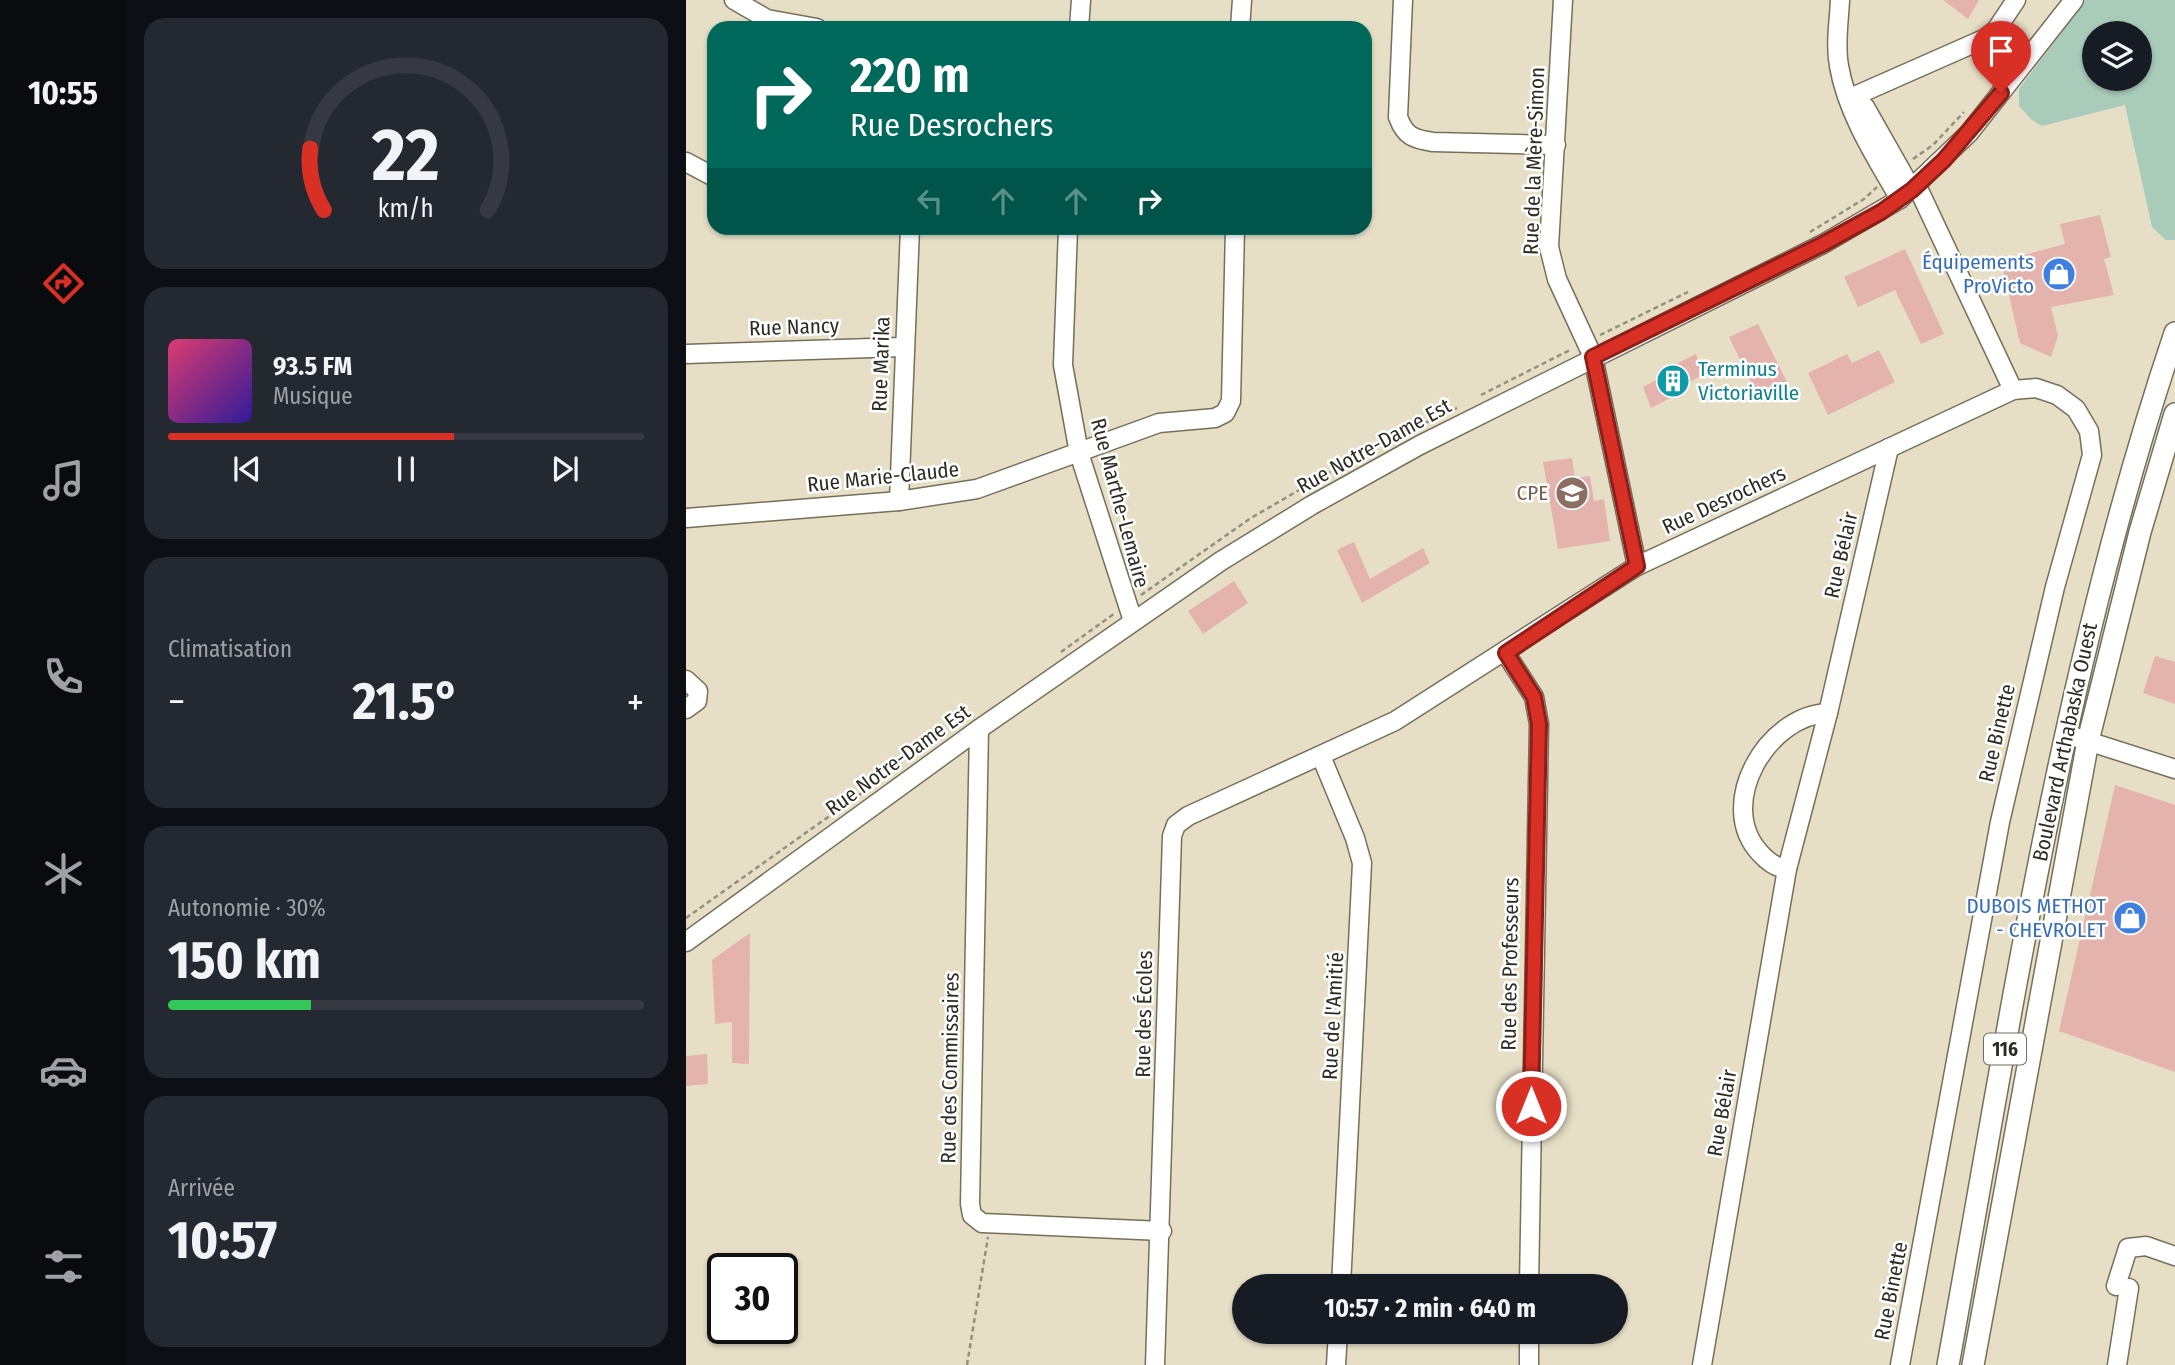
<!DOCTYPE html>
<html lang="fr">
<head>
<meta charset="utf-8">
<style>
  :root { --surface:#171b24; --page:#242831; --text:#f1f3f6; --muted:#9ea1a6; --line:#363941; --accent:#d93025 }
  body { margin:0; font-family:"Fira Sans Condensed",sans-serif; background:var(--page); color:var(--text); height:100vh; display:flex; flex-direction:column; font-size:26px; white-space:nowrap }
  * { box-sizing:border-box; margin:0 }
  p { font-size:23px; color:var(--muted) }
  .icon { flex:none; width:38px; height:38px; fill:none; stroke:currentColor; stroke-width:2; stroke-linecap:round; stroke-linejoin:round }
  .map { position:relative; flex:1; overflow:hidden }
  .drawer { display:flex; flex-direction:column; gap:18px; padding:18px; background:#0d0f14; width:560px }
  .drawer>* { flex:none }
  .guide { position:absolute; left:21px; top:21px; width:665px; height:214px; border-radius:21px; box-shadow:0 2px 5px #0004; background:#00695c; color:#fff; overflow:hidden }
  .controls { position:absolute; left:1396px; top:21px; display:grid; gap:14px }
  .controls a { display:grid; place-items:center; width:70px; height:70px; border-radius:50%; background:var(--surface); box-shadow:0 2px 5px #0004; font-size:35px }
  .speed { position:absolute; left:21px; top:1253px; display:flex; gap:14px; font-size:35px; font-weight:700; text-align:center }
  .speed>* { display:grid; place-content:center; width:91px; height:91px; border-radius:50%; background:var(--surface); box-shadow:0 2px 5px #0004; line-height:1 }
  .speed .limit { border:4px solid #111; border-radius:10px; background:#fff; color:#111 }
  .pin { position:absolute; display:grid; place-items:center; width:60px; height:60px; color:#fff; margin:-72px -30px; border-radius:50% 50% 50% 0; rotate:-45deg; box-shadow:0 0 7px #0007 }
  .pin .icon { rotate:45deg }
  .me { position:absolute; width:77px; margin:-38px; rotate:0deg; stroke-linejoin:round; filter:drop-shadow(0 0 5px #0008) }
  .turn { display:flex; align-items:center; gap:24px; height:147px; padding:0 28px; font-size:32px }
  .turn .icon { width:91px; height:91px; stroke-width:2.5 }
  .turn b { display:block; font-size:49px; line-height:60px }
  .lanes { display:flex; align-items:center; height:66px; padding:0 28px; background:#0003; justify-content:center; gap:35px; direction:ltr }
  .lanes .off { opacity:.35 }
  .big { font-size:52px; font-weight:700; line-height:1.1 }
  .drawer .widget { flex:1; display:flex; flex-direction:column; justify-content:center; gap:10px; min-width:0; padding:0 24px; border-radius:21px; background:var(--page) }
  .drawer .dial { align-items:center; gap:0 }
  .dial svg { height:182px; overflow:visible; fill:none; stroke:var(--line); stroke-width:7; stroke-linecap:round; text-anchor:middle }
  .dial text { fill:var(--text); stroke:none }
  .song { display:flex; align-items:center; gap:21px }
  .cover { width:84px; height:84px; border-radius:10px; background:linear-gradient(135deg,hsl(340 70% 55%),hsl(250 70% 35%)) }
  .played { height:7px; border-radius:4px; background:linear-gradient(90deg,var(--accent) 60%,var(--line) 60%) }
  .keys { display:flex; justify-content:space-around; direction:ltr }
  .heat { display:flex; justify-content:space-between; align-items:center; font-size:38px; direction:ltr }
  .charge { height:10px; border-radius:5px; background:linear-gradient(90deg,#34c759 30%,var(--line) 0) }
  .trip { position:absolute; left:546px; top:1274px; width:396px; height:70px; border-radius:35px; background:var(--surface); box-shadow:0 2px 5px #0004; font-weight:700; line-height:70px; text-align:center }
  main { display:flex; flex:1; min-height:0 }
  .tabs { display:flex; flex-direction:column; width:126px; justify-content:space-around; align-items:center; background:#090b0e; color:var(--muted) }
  .tabs .icon { width:49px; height:49px }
  .tabs .on { color:var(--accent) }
  .tabs b { font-size:32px; color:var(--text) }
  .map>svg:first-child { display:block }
</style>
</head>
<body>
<main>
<nav class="tabs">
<b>10:55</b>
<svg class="icon on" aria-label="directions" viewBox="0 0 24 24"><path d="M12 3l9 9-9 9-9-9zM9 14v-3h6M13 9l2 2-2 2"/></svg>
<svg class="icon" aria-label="music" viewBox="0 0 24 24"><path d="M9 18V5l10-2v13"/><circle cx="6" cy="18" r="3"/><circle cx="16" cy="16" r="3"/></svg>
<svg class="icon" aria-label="phone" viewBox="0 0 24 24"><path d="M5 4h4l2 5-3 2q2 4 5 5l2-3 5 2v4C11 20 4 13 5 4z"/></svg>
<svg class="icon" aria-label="climate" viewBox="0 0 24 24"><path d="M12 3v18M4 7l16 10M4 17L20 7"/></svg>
<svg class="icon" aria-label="car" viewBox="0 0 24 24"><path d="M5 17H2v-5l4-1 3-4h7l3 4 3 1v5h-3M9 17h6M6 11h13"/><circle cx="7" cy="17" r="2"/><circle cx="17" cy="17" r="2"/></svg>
<svg class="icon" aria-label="filters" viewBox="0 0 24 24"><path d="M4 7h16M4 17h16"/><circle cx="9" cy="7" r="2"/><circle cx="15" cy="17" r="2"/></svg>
</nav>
<section class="drawer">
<div class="widget dial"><svg viewBox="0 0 100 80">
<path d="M14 69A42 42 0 1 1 86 69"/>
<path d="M14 69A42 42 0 0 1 8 42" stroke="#d93025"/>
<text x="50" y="56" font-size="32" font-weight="700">22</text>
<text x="50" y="72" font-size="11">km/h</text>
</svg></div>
<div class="widget">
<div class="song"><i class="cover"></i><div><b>93.5 FM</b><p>Musique</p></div></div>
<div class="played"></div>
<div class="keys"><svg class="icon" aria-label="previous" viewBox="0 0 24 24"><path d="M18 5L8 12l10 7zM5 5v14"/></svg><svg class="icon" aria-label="pause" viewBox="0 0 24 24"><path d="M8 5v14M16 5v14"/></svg><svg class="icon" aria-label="next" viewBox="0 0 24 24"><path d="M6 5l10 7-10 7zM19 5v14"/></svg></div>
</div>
<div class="widget"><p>Climatisation</p>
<div class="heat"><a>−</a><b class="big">21.5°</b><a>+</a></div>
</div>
<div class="widget"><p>Autonomie · 30%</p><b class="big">150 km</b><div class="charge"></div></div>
<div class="widget"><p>Arrivée</p><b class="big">10:57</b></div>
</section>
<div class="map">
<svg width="1489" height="1365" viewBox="0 0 1489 1365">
  <rect width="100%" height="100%" fill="#e6dfc6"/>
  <path fill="#a9cbb9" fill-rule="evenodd" d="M1400 0H1489V240H1480L1466 227 1439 105 1356 126 1345 119 1333 106V89ZM1409 33H1454V79H1409Z"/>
  <g fill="#e4b3ae">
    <path d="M1257 0H1293L1282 19Z"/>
    <path d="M1414 215 1425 257 1418 259 1428 295 1365 307 1372 336 1365 357 1334 343 1315 261 1379 244 1374 224Z"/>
    <path d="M1219 249 1258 334 1235 344 1209 290 1172 307 1158 277Z"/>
    <path d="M1072 324 1103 386 1074 401 1043 337Z"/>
    <path d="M1193 350 1209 382 1142 415 1122 373 1161 354 1166 363Z"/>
    <path d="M1010 354 1017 375 996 386 998 391 965 408 957 387 988 370 986 366Z"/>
    <path d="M886 458 889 478 904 476 908 501 918 499 924 541 872 549 857 462Z"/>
    <path d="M668 542 684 579 737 548 744 563 676 603 651 550Z"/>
    <path d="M548 581 562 603 517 634 502 611Z"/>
    <path d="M1469 656 1489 662V704L1457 693Z"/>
    <path d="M1429 785 1489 805V1072L1373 1031Z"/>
    <path d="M64 933 63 1064 46 1063V1022L29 1024 26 960Z"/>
    <path d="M21 1054 22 1084 0 1086V1056Z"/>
  </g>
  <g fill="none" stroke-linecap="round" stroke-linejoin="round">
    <defs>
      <g id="minor">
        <path d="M48 0 81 19 131 28"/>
        <path d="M717 0 712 117C719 136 727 139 747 142L870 145"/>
        <path d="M877 0 863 247 871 279 907 357 951 566"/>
        <path d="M1154 0C1153 22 1149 44 1153 66 1161 113 1190 158 1214 199"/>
        <path d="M393 28 395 0"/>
        <path d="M554 28 556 0"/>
        <path d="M1164 98 1300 38 1310 30 1330 0"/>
        <path d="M1164 98 1179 107 1226 190"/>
        <path d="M0 162 28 177"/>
        <path d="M1231 186 1327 390"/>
        <path d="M382 228 377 365 393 453 447 621"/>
        <path d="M0 354 217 347"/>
        <path d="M213 501 224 228"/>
        <path d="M0 518 213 501 291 489 473 423 529 418 539 413 545 401 549 228"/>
        <path d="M819 652 848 697 853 724 843 1286"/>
        <path d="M0 680 12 691 11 701 0 709"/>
        <path d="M293 729 284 1204 286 1215 296 1223 476 1231"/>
        <path d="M1389 737 1489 769"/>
        <path d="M635 756 669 838 676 863 655 1286"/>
        <path d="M1101 869C1090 868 1082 862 1074 853 1029 805 1081 715 1142 713"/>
        <path d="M0 942 293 729 535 561 626 505 734 445 1137 244 1214 199 1283 133 1388 0"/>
        <path d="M1430 1286 1442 1248 1460 1246 1489 1256"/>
        <path d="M469 1365 486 836 490 825 502 816 709 721 951 566 1327 390 1350 388 1371 395 1390 409 1403 431 1406 455 1369 587 1314 822 1214 1365"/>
        <path d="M650 1365 652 1332"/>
        <path d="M843 1365V1332"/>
        <path d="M1016 1365 1101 869 1142 713 1203 448"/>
        <path d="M1431 1365 1443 1288"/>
      </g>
      <g id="major">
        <path d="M1262 1365C1325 1018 1376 668 1489 333"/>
        <path d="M1287 1365 1402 741 1454 532 1489 414"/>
      </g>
    </defs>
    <use href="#minor" stroke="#766f59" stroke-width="21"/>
    <use href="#major" stroke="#766f59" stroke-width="24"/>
    <g stroke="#95907e" stroke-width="2.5" stroke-dasharray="5 3.5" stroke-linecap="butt">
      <path d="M1227 159 1247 145 1278 112"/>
      <path d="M1124 232 1178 199 1191 187"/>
      <path d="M914 335 1002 292"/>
      <path d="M795 395 886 349"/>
      <path d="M455 595 565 518 682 450 771 408"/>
      <path d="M375 652 429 613"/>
      <path d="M0 918 204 773"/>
      <path d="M281 1365 302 1237"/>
    </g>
    <use href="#minor" stroke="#fff" stroke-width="18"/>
    <use href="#major" stroke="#fff" stroke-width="21"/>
  </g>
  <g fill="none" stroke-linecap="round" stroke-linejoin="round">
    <defs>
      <path id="route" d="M845 1106 853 724 848 697 820 653 951 566 907 357 1137 244 1195 212 1226 190 1258 160 1315 93"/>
    </defs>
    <use href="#route" stroke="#8d1f18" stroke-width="18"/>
    <use href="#route" stroke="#d93025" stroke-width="12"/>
  </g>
  <defs>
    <symbol id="shop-disc" viewBox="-11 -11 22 22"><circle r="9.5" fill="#3f7fe0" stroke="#fff"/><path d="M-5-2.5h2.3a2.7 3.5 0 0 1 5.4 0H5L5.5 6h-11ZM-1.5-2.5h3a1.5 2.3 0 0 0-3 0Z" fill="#fff"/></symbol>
    <symbol id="building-disc" viewBox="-11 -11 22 22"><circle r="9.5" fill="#0f9aa8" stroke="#fff"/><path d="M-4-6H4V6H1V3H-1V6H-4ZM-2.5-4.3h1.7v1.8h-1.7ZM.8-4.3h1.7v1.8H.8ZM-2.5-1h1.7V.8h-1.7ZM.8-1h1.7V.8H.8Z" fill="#fff"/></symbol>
    <symbol id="school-disc" viewBox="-11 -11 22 22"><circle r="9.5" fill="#8d6e63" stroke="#fff"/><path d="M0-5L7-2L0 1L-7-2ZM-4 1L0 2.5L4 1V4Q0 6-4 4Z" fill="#fff"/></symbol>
  </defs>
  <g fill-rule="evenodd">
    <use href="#shop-disc" x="1354" y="255" width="38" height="38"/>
    <use href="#building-disc" x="968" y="362" width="38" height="38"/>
    <use href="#school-disc" x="867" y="474" width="38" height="38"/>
    <use href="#shop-disc" x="1425" y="899" width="38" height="38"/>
  </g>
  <g text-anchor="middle" stroke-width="5" stroke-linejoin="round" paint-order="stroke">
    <rect fill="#fff" stroke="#6d6b64" stroke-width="2" x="1298" y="1033.5" width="42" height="31" rx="5"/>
    <g font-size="19" font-weight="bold" fill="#2e2b22">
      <text x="1319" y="1056">116</text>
    </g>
    <g font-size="21" fill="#2e2b22" stroke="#fff">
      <text transform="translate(848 161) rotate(-88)" y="7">Rue de la Mère-Simon</text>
      <text transform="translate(108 327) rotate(-2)" y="7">Rue Nancy</text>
      <text transform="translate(195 364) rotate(-88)" y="7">Rue Marika</text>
      <text transform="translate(688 446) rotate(-29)" y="7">Rue Notre-Dame Est</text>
      <text transform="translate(197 477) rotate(-6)" y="7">Rue Marie-Claude</text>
      <text transform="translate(1038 500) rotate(-25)" y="7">Rue Desrochers</text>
      <text transform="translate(434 503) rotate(75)" y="7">Rue Marthe-Lemaire</text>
      <text transform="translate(1155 555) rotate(-77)" y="7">Rue Bélair</text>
      <text transform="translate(1311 733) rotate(-77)" y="7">Rue Binette</text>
      <text transform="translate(1379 742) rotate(-78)" y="7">Boulevard Arthabaska Ouest</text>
      <text transform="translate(212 760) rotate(-36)" y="7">Rue Notre-Dame Est</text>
      <text transform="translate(824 964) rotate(-89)" y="7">Rue des Professeurs</text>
      <text transform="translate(458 1014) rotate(-89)" y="7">Rue des Écoles</text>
      <text transform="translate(647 1016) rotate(-87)" y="7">Rue de l'Amitié</text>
      <text transform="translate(264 1068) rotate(-89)" y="7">Rue des Commissaires</text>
      <text transform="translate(1036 1113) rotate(-80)" y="7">Rue Bélair</text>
      <text transform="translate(1205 1291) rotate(-79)" y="7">Rue Binette</text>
    </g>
    <g font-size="21" fill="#366cbe" stroke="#fff" text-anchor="end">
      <text x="1348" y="269">Équipements<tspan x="1348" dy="24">ProVicto</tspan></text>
      <text x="1420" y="913">DUBOIS METHOT<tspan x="1420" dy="24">- CHEVROLET</tspan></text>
    </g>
    <g font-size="21" fill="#0d838f" stroke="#fff" text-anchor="start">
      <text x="1012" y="376">Terminus<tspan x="1012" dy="24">Victoriaville</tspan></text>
    </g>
    <g font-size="21" fill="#785e54" stroke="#fff" text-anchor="end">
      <text x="862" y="500">CPE</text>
    </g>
  </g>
</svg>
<div class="controls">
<a><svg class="icon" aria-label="layers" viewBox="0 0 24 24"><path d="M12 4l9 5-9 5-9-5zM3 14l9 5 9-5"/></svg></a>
</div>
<div class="speed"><div class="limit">30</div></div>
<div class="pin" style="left:1315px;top:93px;background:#d93025"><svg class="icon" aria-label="arrive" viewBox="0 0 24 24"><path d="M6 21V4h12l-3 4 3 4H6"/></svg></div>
<svg class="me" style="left:845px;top:1106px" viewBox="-20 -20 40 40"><circle r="17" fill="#d93025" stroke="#fff" stroke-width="3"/><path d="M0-11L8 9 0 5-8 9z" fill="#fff"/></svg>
<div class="trip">10:57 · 2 min · 640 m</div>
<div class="guide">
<div class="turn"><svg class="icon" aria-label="right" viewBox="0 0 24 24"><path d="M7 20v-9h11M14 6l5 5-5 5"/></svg><div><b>220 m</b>Rue Desrochers</div></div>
<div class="lanes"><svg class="icon off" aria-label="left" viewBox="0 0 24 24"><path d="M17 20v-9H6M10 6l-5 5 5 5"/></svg><svg class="icon off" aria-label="ahead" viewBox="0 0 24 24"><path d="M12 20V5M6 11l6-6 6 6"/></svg><svg class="icon off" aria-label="ahead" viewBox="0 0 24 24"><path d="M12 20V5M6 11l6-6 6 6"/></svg><svg class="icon" aria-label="right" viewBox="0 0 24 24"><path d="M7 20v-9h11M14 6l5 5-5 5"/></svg></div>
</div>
</div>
</main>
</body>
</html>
